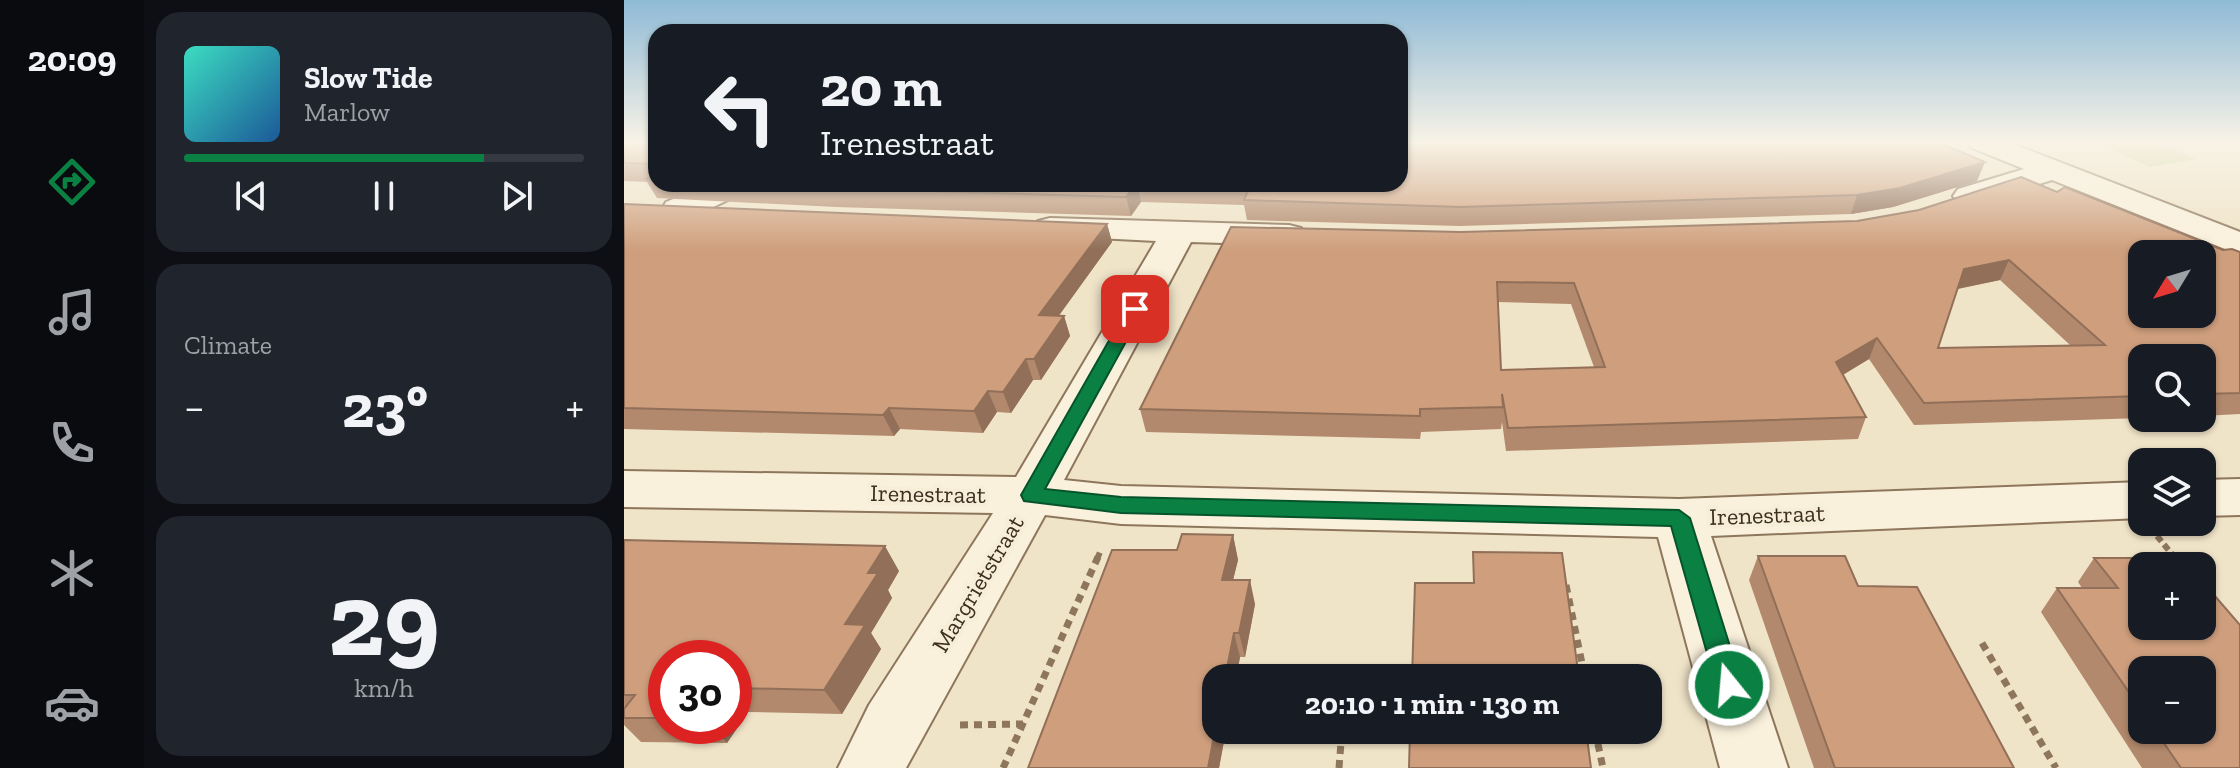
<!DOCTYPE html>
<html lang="en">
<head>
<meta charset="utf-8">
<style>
  :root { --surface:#171b24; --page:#20242c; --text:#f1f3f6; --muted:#9ea1a6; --line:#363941; --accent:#0b8043 }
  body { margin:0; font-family:"Zilla Slab",serif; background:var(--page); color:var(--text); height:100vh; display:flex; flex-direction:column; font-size:30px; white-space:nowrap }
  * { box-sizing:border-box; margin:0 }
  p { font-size:26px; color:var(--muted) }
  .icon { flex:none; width:44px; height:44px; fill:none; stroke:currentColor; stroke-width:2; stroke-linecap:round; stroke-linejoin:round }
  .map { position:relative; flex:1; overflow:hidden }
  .sheet { display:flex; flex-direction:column; gap:12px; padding:12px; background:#0d0f14; width:480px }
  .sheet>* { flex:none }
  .hud { position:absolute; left:24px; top:24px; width:760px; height:168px; border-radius:24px; box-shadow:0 2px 6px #0004; background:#171b24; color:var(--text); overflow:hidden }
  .needle { width:52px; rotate:232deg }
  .controls { position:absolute; left:1504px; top:240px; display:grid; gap:16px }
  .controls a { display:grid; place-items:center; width:88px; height:88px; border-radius:16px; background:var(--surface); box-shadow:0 2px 6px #0004; font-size:40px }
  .speed { position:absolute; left:24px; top:640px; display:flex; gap:16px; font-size:40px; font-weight:700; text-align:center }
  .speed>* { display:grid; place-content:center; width:104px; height:104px; border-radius:50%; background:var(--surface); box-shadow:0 2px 6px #0004; line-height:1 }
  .speed .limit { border:12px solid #d22; background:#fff; color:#111 }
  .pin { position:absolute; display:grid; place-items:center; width:68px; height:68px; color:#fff; margin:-34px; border-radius:16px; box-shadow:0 4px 12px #0006 }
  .me { position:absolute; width:88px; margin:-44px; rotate:343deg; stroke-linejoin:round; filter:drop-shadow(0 0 6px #0008) }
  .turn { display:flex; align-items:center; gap:28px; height:168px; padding:0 40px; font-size:36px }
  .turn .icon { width:104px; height:104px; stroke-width:2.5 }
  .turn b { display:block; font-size:56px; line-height:68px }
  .big { font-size:60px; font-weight:700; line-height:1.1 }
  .sheet .tile { flex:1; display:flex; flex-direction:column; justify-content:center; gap:12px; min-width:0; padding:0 28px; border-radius:24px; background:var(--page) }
  .sheet .dial { align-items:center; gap:0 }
  .dial b { font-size:104px; line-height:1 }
  .song { display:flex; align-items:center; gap:24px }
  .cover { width:96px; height:96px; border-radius:12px; background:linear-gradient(135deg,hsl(170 70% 55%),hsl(210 70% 35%)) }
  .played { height:8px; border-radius:4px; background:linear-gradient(90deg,var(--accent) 75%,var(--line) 75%) }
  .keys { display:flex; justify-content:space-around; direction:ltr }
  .heat { display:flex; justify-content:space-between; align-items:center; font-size:44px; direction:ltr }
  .trip { position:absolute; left:578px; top:664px; width:460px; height:80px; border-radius:24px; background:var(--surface); box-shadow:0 2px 6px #0004; font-weight:700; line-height:80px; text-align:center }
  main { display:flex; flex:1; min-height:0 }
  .tabs { display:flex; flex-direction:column; width:144px; justify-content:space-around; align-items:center; background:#090b0e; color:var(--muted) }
  .tabs .icon { width:56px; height:56px }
  .tabs .current { color:var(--accent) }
  .tabs b { font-size:36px; color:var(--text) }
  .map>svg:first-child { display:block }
</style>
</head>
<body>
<main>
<nav class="tabs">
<b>20:09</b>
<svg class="icon current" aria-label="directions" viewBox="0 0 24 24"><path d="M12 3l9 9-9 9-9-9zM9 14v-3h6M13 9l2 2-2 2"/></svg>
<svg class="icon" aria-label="music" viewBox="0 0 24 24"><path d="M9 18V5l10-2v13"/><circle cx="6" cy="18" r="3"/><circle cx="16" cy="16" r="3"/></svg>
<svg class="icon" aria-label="phone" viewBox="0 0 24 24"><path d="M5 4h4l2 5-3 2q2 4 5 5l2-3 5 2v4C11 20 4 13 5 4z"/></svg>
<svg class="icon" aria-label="climate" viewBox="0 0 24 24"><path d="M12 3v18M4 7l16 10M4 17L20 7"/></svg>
<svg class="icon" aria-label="car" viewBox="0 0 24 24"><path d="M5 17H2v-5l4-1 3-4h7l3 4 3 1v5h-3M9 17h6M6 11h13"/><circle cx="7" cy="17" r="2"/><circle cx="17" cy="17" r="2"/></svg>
</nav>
<section class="sheet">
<div class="tile">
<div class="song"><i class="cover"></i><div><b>Slow Tide</b><p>Marlow</p></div></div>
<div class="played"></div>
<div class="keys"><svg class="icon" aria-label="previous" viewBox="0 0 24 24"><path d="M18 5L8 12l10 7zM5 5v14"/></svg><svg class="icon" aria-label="pause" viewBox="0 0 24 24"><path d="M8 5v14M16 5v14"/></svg><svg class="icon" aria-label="next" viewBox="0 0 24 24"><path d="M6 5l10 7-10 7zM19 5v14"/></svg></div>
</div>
<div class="tile"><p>Climate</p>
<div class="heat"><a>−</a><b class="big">23°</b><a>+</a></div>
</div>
<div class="tile dial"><b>29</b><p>km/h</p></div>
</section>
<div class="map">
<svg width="1616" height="768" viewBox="0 0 1616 768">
  <rect width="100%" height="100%" fill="#f0e4c8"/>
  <path fill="#c9cf9b" d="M1472 142H1532L1573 159 1526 167Z"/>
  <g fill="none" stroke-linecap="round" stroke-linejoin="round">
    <defs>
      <g id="minor">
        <path d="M1344 142H1384L1616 232V255L1428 180 1345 206 1334 203 1329 196 1334 189 1400 169 1348 148Z"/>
        <path d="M85 184H128L123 191C99 201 69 222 42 216L38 209 42 202Z"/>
        <path d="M426 218 665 225 677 228 682 235 677 242 665 245 567 242 440 480 497 486 1055 499 1518 482V518L1087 536 1164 768H1096L1034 537 497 524 421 515 282 768H214L245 705 369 513 0 507V471L392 477 532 241 414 235 409 228 414 221Z"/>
        <path d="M1616 479V515L1578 516V480Z"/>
      </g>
    </defs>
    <use href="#minor" stroke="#8d765c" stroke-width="4"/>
    <g stroke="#8d765c" stroke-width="6" stroke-dasharray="7 4" stroke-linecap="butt">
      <path d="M1533 536 1552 559"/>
      <path d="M473 559 477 550"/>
    </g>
    <g stroke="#8d765c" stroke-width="7" stroke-dasharray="8 6" stroke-linecap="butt">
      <path d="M1550 557 1558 566"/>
      <path d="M942 585 961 678"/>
      <path d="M1358 643 1432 768"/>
      <path d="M723 678 724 665"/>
      <path d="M336 725 399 724"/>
      <path d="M971 730 979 768"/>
      <path d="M379 768 474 557"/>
      <path d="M715 768 718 730"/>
    </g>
    <use href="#minor" fill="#faf1dc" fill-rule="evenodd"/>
  </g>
  <g fill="#b2896c" fill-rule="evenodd">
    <path d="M0 142H32V184H776L1353 181 1269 207 1227 214 836 226 623 220 620 205 517 202 507 216 212 207 33 198 23 182 0 181Z"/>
    <path d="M1433 192 1599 250 1616 252V414L1578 416V358H1518V418L1290 425 1245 359 1219 375 1242 417 1234 439 882 451 878 422 877 429 797 432 796 439 522 432 516 409 837 232 1233 221ZM1376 280 1446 345 1314 348 1334 289ZM874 302 947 304 970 367 877 370Z"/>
    <path d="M0 204 483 224 488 242 435 315 440 316 446 336 417 380H409L387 413 373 412 359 433 276 429 270 436 0 429Z"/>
    <path d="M609 535 614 560 609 580 631 604 621 657H616L595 768H404L553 550Z"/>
    <path d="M0 540 275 571 264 590 268 598 247 633 257 649 218 714 124 712 103 743 17 742 0 725ZM42 658H110V726H42Z"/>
    <path d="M1134 556 1390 768H1190L1125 580Z"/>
    <path d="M1470 558 1616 625V768H1518L1417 612 1433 588H1458L1454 582ZM1518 670 1578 730H1518Z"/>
  </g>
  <g fill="#916f58">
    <path d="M1361 162 1353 181 1269 207 1227 214 1233 195Z"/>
    <path d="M513 184 517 202 507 216 502 197Z"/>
    <path d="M483 224 488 242 421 335 415 315Z"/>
    <path d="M1385 260 1376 280 1332 289 1340 269Z"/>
    <path d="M440 316 446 336 417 380 410 359Z"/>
    <path d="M1253 338 1245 359 1205 383 1212 362Z"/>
    <path d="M402 359 409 380 387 413 379 392Z"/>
    <path d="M364 391 373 412 359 433 350 411Z"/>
    <path d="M265 408 276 429 270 436 259 415Z"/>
    <path d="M609 535 614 560 603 604 598 580Z"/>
    <path d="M261 546 275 571 264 590 268 598 247 633 257 649 218 714 200 690 221 624 244 573Z"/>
    <path d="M626 580 631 604 621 657 615 633Z"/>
    <path d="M610 633 616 657 612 678H601Z"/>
    <path d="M110 696 124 712 103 743 88 726H110Z"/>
    <path d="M592 726V730H602L595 768H584Z"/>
  </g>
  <g fill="#cf9f7d" stroke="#916f58" stroke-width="2" fill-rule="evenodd">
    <path d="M0 142H32V164L0 163Z"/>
    <path d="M776 142H1314L1361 162 1276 188 1233 195 836 207 620 200 626 186 532 184H776Z"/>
    <path d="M32 173V180L22 179Z"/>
    <path d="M1397 177 1433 192 1441 187 1599 250 1608 249 1616 252V393L1578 394V358H1518V396L1300 403 1253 338 1212 362 1242 417 884 428 878 394 879 407 796 409V416L516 409 607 227 837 232 1233 221 1295 210ZM1518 254H1578V314H1518ZM1385 260 1481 345 1314 348 1340 269ZM873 282 950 283 981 367 877 370Z"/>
    <path d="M121 184H512L502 197 204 188Z"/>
    <path d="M0 204 483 224 415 315 440 316 410 359H402L379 392 364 391 350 411 265 408 259 415 0 408Z"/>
    <path d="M558 534 609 535 598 580H626L615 633H610L601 678H592V726L584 768H404L488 550H553Z"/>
    <path d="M0 540 261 546 244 573H254L221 624 241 625 200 690 110 688V658H42V718H0V709L11 695H0Z"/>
    <path d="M849 552 938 553 955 678H788L791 583H850Z"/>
    <path d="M1134 556H1221L1234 586 1293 587 1390 768H1211Z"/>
    <path d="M1470 558H1559L1565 566H1518V626H1578V581L1616 625V768H1557L1531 730H1578V670H1518V711L1433 588H1494Z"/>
    <path d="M786 730H962L967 768H785Z"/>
  </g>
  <linearGradient id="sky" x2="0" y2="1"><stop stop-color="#8fbad6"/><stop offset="0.57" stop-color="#f8f3e6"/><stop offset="1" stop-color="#f8f3e6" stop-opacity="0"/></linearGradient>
  <rect width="1616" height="250" fill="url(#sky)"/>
  <path fill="#0b8043" stroke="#07532c" stroke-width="2" d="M511 304 520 309 421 489 497 497 1055 510 1066 518 1118 685 1115 693 1105 696 1096 693 1092 685 1047 526 497 513 400 501 397 495 503 309Z"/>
  <g text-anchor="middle" stroke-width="8" stroke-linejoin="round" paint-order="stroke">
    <g font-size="24" fill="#3d2e20" stroke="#f7eed8">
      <text transform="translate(304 494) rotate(1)" y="8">Irenestraat</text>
      <text transform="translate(1143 515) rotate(-2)" y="8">Irenestraat</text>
      <text transform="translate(354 584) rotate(-59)" y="8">Margrietstraat</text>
    </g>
  </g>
</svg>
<div class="controls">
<a><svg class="needle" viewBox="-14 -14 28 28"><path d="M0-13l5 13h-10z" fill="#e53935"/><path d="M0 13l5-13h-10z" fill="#9ea1a6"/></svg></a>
<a><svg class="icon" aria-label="search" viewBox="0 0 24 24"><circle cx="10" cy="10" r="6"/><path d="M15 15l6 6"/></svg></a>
<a><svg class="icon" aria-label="layers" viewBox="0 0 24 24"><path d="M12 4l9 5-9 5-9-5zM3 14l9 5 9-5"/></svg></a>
<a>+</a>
<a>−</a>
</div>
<div class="speed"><div class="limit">30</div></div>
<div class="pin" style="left:511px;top:309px;background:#d93025"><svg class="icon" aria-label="arrive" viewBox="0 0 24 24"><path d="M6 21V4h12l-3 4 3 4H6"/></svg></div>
<svg class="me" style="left:1105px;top:685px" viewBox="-20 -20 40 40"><circle r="17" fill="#0b8043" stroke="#fff" stroke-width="3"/><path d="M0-11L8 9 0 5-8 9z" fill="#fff"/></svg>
<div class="trip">20:10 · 1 min · 130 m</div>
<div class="hud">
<div class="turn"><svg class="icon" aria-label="left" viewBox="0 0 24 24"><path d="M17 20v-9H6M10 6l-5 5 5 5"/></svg><div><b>20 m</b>Irenestraat</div></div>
</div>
</div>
</main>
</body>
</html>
